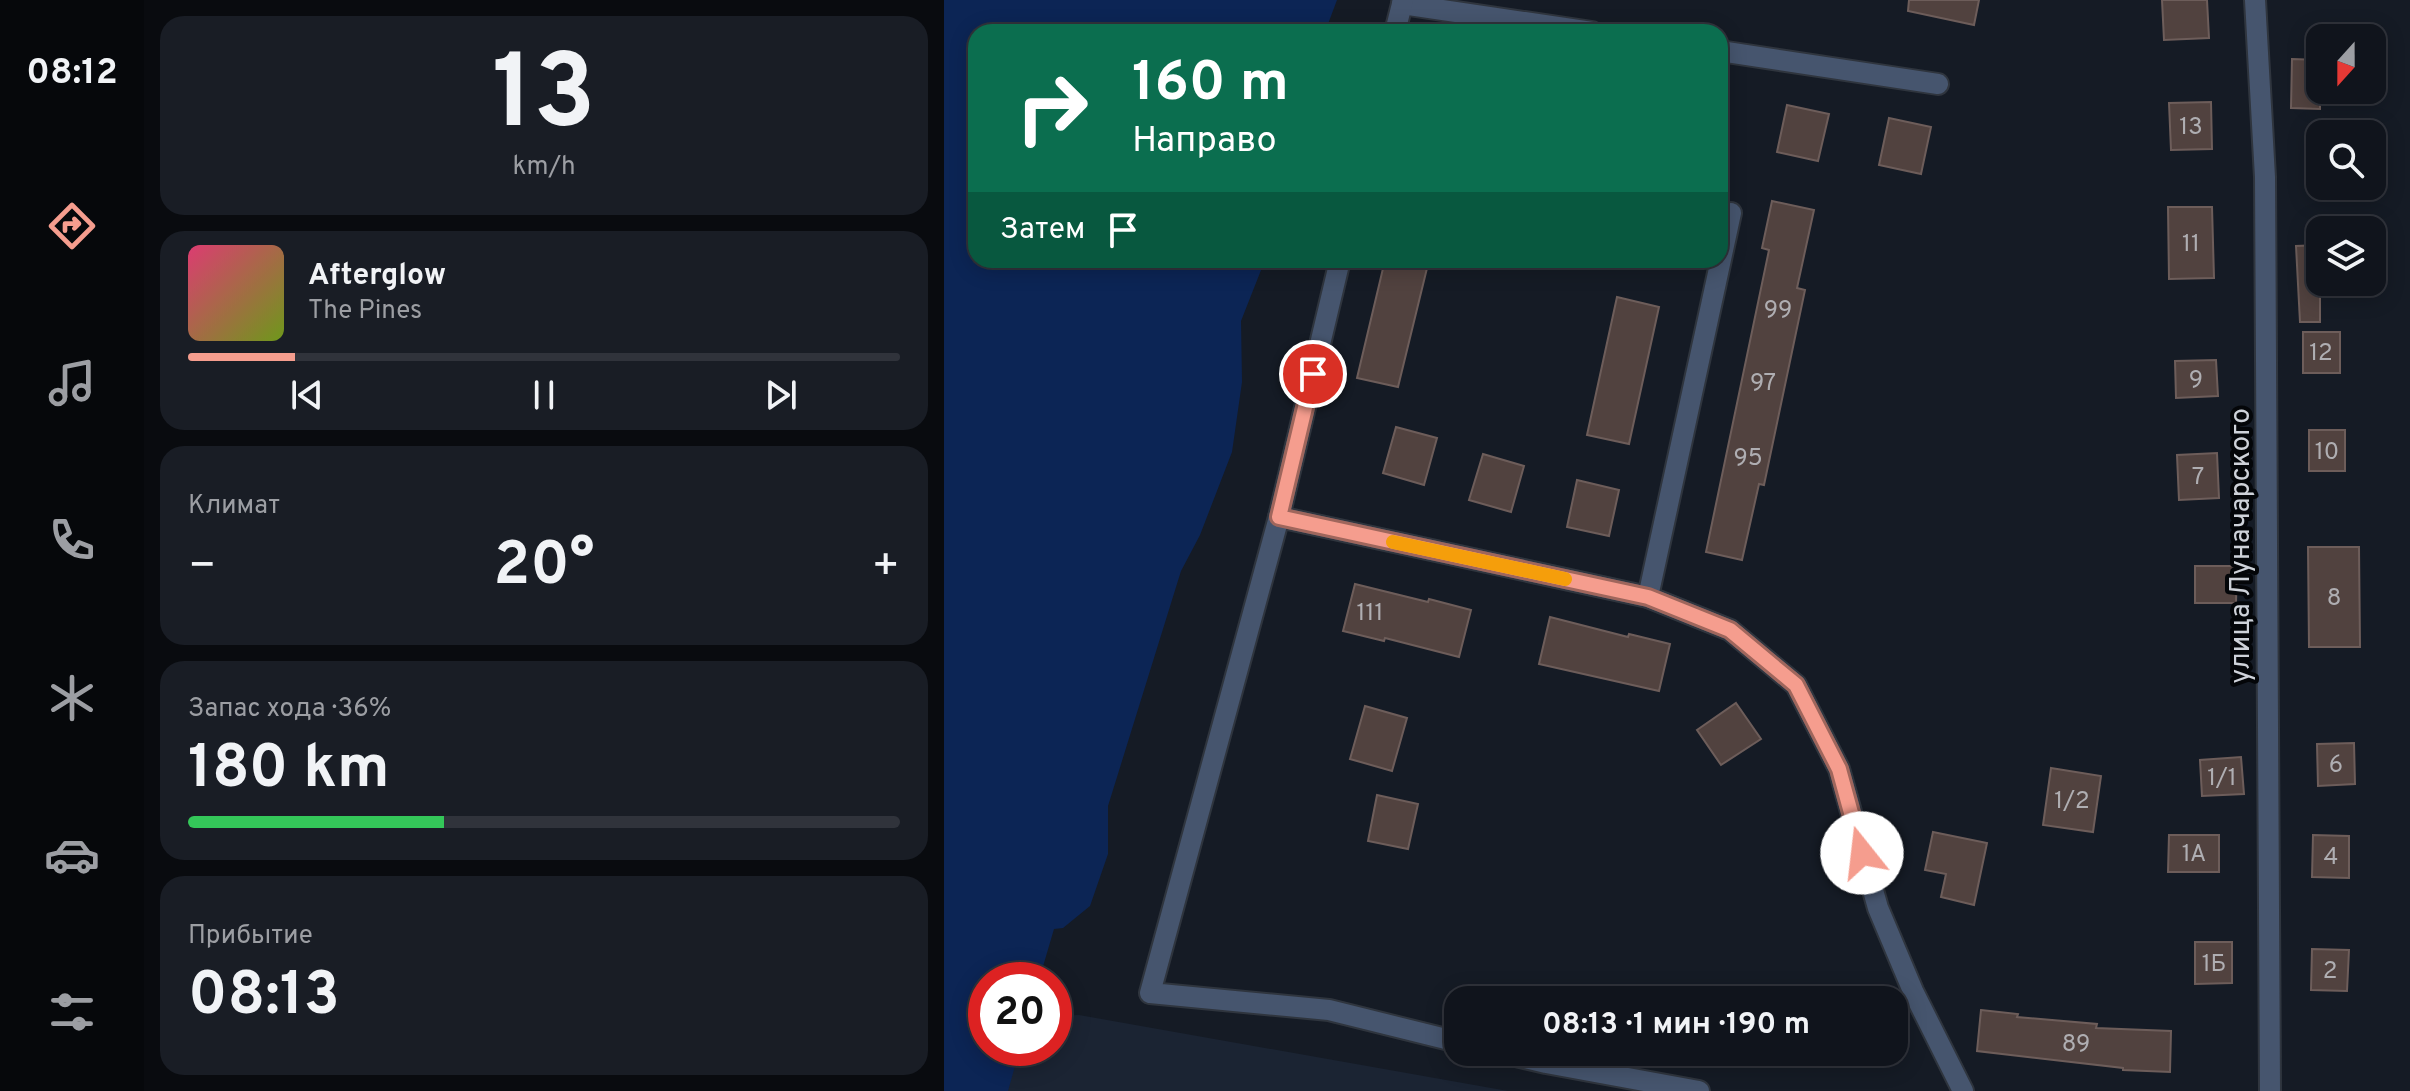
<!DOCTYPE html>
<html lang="ru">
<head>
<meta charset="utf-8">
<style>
  :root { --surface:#10141c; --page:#191d25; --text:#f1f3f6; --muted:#9c9ea3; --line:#30333b; --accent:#f59d8e }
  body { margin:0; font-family:Overpass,sans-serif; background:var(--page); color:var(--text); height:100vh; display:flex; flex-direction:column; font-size:30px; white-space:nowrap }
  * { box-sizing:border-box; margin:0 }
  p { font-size:26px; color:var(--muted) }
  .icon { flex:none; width:44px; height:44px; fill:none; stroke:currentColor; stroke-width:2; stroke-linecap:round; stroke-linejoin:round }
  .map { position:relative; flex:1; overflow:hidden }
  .details { display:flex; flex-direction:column; gap:16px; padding:16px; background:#090b0f; width:800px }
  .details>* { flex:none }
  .top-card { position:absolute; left:24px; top:24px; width:760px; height:244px; border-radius:24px; box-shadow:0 4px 20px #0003,0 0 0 2px var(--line); background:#0b6e4f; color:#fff; overflow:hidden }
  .needle { width:52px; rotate:201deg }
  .tools { position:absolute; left:1362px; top:24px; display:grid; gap:16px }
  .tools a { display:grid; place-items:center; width:80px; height:80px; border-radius:16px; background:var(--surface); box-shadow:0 4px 20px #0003,0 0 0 2px var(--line); font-size:40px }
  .speed { position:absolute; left:24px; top:962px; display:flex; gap:16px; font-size:40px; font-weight:700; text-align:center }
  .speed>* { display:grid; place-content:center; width:104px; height:104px; border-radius:50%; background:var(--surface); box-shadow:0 4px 20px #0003,0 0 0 2px var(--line); line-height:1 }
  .speed .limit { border:12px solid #d22; background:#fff; color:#111 }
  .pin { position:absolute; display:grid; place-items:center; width:68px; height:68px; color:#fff; margin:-34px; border:4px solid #fff; border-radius:50%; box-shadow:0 2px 8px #0007 }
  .me { position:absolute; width:88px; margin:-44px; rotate:344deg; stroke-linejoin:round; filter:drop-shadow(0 0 6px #0008) }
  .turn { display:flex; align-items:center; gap:28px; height:168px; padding:0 32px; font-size:36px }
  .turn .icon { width:104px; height:104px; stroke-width:2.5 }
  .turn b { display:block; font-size:56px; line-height:68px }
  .then { display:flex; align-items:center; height:76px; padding:0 32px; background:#0003; gap:16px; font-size:30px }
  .big { font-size:60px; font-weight:700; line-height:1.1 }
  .details .tile { flex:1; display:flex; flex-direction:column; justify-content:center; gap:12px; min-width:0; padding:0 28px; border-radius:24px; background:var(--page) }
  .details .dial { align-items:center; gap:0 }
  .dial b { font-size:104px; line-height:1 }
  .song { display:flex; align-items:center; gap:24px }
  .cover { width:96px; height:96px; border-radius:12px; background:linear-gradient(135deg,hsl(340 70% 55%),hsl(80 70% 35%)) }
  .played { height:8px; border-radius:4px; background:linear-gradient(90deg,var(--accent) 15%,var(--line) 15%) }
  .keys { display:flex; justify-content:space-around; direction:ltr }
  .heat { display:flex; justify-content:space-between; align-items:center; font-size:44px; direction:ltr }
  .charge { height:12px; border-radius:6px; background:linear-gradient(90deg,#34c759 36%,var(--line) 0) }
  .trip { position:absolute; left:500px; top:986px; width:464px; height:80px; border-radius:24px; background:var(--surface); box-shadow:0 4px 20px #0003,0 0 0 2px var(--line); font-weight:700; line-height:80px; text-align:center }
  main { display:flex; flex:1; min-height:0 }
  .menu { display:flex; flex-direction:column; width:144px; justify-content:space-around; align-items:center; background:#06080b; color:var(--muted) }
  .menu .icon { width:56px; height:56px }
  .menu .current { color:var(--accent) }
  .menu b { font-size:36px; color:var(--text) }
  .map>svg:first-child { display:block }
</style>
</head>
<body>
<main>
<nav class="menu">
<b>08:12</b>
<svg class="icon current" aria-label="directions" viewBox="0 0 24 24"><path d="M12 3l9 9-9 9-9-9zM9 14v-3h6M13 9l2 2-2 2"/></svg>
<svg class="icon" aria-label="music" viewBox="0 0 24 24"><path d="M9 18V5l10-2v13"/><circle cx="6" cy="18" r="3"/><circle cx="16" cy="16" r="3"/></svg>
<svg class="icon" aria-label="phone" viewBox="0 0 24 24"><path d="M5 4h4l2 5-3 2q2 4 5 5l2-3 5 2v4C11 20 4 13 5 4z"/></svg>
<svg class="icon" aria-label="climate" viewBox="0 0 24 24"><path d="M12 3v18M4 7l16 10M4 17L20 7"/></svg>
<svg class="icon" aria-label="car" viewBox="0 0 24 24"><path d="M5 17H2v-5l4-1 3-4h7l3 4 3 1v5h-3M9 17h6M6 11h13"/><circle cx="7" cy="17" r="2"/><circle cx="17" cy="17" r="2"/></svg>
<svg class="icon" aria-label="filters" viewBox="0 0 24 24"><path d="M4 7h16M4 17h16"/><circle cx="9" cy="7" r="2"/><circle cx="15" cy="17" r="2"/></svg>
</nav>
<section class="details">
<div class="tile dial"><b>13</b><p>km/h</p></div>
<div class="tile">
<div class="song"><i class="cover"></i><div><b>Afterglow</b><p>The Pines</p></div></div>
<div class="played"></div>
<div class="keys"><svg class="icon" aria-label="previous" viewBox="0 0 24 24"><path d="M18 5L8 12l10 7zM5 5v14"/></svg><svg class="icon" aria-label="pause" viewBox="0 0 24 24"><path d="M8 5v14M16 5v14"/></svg><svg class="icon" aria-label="next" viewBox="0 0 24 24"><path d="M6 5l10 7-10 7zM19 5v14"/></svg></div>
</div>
<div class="tile"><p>Климат</p>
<div class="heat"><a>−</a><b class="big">20°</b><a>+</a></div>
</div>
<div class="tile"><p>Запас хода · 36%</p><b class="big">180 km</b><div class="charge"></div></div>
<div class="tile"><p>Прибытие</p><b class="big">08:13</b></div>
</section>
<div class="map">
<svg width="1466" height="1091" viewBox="0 0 1466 1091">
  <rect width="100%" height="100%" fill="#151b25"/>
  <path fill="#1b2433" d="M135 1015 564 1091H51L58 1048H110V1016Z"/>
  <path fill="#0c2555" d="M0 0H393L381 32H32V260H321L297 321 298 382 288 452 256 535 237 571 164 806V854L146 906 119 928 110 929 95 980H42V1048H76L64 1091H0Z"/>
  <g fill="#51423f" stroke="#6d5d5a" stroke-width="2">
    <path d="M965 0H1035L1030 25 964 11Z"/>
    <path d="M1218 0H1263L1265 38 1220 40Z"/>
    <path d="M1348 59 1376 60V109L1347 108Z"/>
    <path d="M1267 102 1268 149 1227 150 1225 103Z"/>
    <path d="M843 105 885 114 874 161 833 152Z"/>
    <path d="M945 118 987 127 977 174 935 165Z"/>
    <path d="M828 201 870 210 853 288 861 290 820 485 815 484 798 560 762 552 825 250 818 248Z"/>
    <path d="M1224 207H1268L1270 278 1225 279Z"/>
    <path d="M1376 245V322H1356L1352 246Z"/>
    <path d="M441 260H485L454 387 413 378Z"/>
    <path d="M673 297 715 307 685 444 643 435Z"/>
    <rect x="1359" y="332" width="37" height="41"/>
    <path d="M1272 360 1274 396 1232 398 1231 361Z"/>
    <path d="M452 427 493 438 480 485 439 473Z"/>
    <rect x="1365" y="430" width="36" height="41"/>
    <path d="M1273 453 1275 498 1235 500 1233 455Z"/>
    <path d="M539 454 580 466 567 512 525 500Z"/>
    <path d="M633 480 675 490 665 536 623 527Z"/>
    <path d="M1364 547H1415L1416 647H1365Z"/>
    <path d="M1251 566H1293L1292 603H1251Z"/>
    <path d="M411 584 484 602 485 599 527 610 515 657 441 638 440 641 399 631Z"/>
    <path d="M606 617 684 637 685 634 726 644 715 691 595 664Z"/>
    <path d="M792 703 817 739 777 765 753 730Z"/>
    <path d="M421 706 463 718 448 771 406 759Z"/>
    <path d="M1410 743 1411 784 1374 786 1373 744Z"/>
    <path d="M1297 757 1300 794 1258 796 1256 760Z"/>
    <path d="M1107 768 1157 776 1149 832 1099 825Z"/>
    <path d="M433 795 474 804 464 849 424 841Z"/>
    <path d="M989 832 1043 843 1030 905 997 897 1002 874 981 870Z"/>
    <path d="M1225 835H1275V872H1224Z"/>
    <path d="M1369 835 1405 836V878L1368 877Z"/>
    <path d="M1251 942H1288V983L1251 984Z"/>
    <path d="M1368 949 1405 950 1403 991 1367 990Z"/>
    <path d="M1037 1010 1074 1014 1073 1017 1153 1024 1152 1028 1227 1031 1226 1072 1179 1070V1068L1033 1051Z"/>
  </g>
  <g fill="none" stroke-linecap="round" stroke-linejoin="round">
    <defs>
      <g id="minor">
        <path d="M1311 0 1321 177 1326 1091"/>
        <path d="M458 4 648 32"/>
        <path d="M451 32 459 0"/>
        <path d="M776 51 994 84"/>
        <path d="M396 260 335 517 206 993 385 1010 514 1042"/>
        <path d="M335 517 704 597 786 630 852 685 895 769 934 908 969 991 1019 1091"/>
        <path d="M704 597 787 213"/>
        <path d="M555 1052 602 1063 755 1091"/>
      </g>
    </defs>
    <use href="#minor" stroke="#2f353e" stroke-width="24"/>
    <use href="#minor" stroke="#46556e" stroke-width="20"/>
  </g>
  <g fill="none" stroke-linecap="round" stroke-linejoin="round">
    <defs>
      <path id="route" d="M369 374 335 517 704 597 786 630 852 685 895 769 918 853"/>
    </defs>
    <use href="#route" stroke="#9f665c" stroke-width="20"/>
    <use href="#route" stroke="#f59d8e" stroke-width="14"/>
    <path stroke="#f59e0b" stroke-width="14" d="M449 542 621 579"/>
  </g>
  <g text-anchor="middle" stroke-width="8" stroke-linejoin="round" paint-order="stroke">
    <g font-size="24" fill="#afaeb2">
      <text x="1247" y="134">13</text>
      <text x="1247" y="251">11</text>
      <text x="834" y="317">99</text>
      <text x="1377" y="360">12</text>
      <text x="1252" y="387">9</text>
      <text x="819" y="390">97</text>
      <text x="1383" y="459">10</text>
      <text x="804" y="465">95</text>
      <text x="1254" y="484">7</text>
      <text x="1390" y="605">8</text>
      <text x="426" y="620">111</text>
      <text x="1392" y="772">6</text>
      <text x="1278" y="785">1/1</text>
      <text x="1128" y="808">1/2</text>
      <text x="1250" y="861">1А</text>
      <text x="1387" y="864">4</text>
      <text x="1270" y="971">1Б</text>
      <text x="1386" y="978">2</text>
      <text x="1132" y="1051">89</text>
    </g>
    <g font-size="28" fill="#ced2d9" stroke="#040609">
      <text transform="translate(1295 546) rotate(-90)" y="10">улица Луначарского</text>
    </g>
  </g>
</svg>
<div class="tools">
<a><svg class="needle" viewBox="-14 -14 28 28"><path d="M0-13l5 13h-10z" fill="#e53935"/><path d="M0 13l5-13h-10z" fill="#9c9ea3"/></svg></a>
<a><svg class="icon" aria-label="search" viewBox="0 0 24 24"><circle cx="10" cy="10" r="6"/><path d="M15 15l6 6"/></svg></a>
<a><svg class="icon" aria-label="layers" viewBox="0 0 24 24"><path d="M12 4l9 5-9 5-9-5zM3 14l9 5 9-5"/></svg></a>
</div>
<div class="speed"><div class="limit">20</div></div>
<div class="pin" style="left:369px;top:374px;background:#d93025"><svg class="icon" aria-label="arrive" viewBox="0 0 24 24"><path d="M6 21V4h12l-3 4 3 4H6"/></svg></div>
<svg class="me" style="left:918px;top:853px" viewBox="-20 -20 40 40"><circle r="19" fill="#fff"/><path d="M0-13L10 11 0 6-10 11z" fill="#f59d8e"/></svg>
<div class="trip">08:13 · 1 мин · 190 m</div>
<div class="top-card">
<div class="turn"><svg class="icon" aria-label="right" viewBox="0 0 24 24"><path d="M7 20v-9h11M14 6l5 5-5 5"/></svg><div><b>160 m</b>Направо</div></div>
<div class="then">Затем<svg class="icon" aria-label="arrive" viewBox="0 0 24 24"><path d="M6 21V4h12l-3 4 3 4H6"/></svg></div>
</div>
</div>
</main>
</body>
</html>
